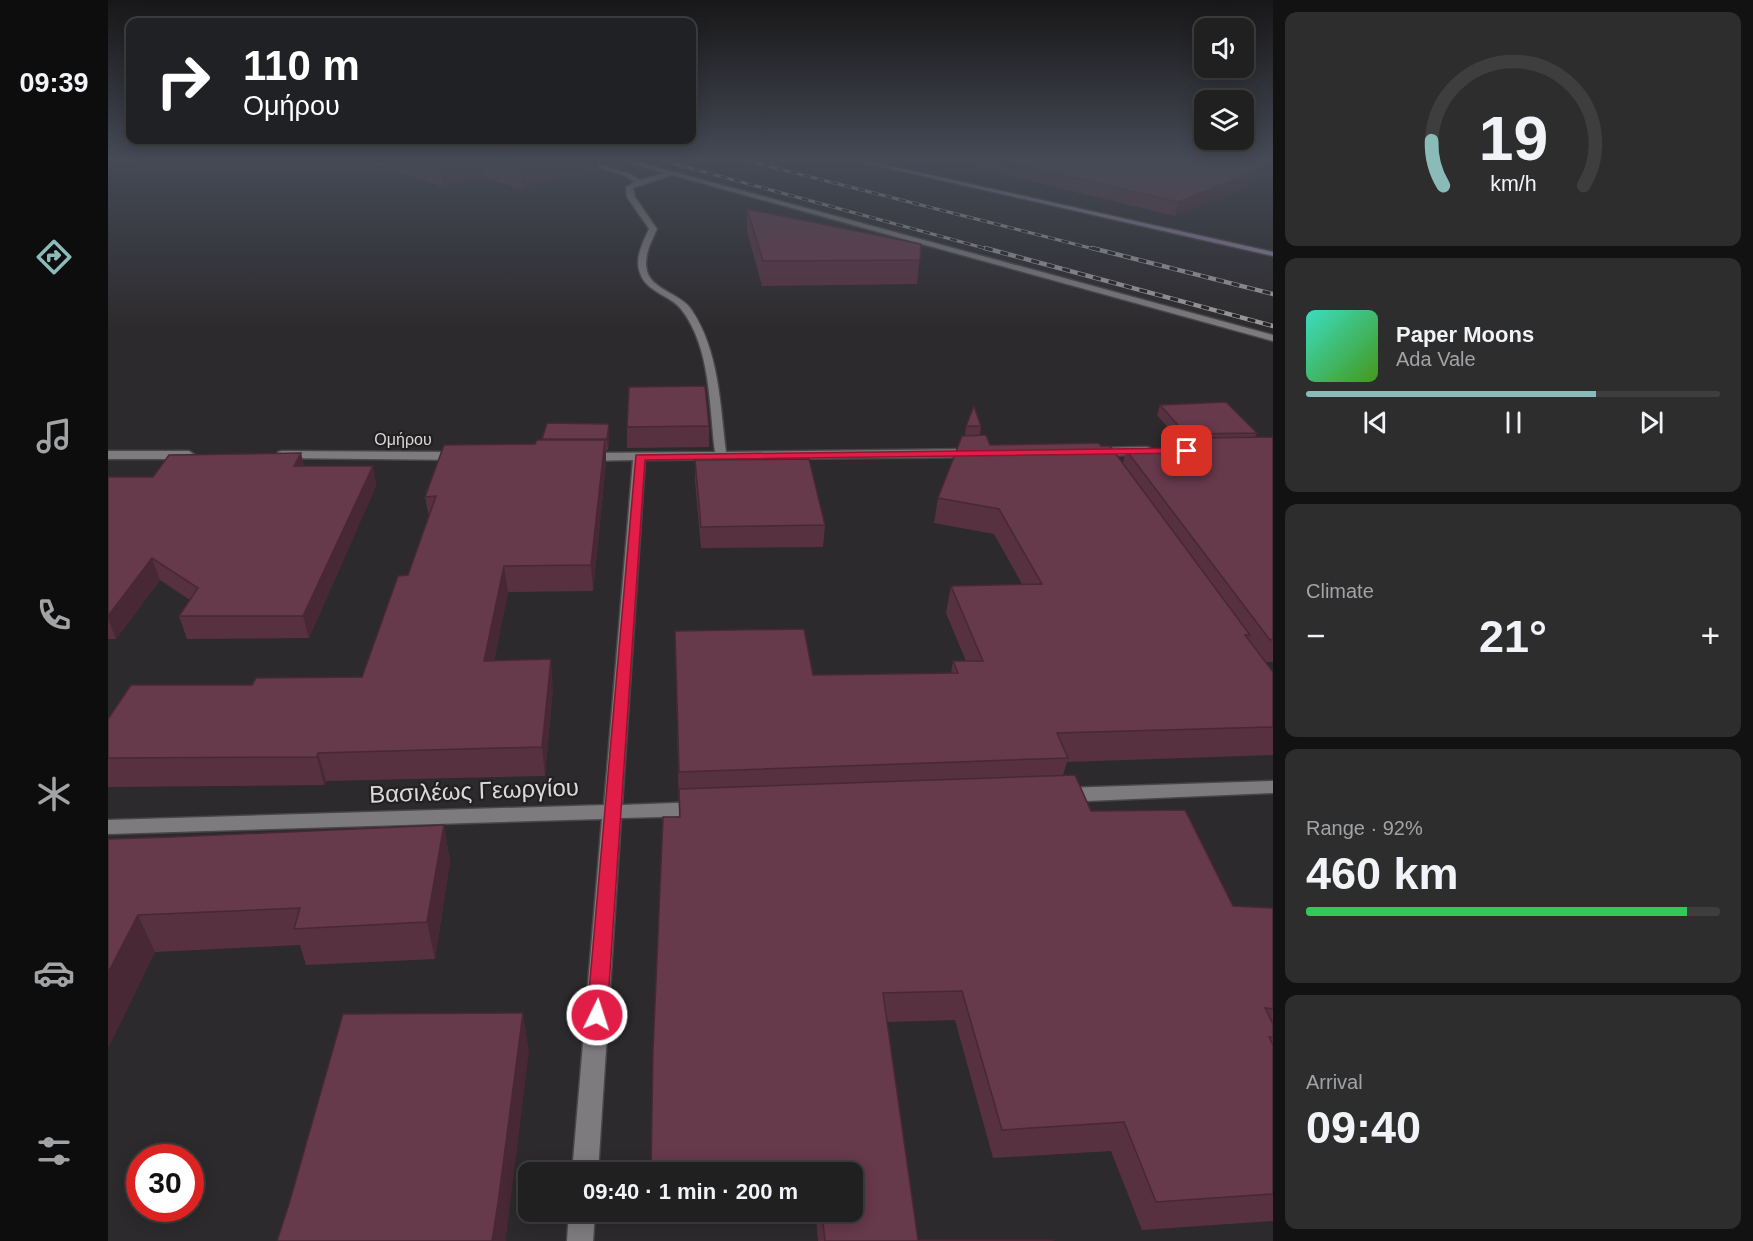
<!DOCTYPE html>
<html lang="en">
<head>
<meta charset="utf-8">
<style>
  :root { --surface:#212021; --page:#2d2d2e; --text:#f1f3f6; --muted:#a2a3a5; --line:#3e3e3f; --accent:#8bbbb9 }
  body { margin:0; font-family:Helvetica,sans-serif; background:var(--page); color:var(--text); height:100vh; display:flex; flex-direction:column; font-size:22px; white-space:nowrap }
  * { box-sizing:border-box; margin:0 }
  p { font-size:20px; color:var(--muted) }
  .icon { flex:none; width:33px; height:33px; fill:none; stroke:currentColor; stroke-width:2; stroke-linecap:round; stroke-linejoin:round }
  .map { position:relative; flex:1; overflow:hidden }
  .panel { display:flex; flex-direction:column; gap:12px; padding:12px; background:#121212; width:480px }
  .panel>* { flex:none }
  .guide { position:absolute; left:18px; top:18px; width:570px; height:126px; border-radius:12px; box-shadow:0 3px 15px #0003,0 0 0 2px var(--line); background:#202124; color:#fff; overflow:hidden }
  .controls { position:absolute; left:1086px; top:18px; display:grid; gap:12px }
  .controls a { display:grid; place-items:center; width:60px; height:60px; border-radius:12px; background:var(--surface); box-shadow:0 3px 15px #0003,0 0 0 2px var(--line); font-size:30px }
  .speed { position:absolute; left:18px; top:1144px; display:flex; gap:12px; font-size:30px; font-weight:700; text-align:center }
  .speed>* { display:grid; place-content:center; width:78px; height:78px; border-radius:50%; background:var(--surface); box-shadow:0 3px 15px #0003,0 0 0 2px var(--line); line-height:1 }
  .speed .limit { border:9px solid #d22; background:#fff; color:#111 }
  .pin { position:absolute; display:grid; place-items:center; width:51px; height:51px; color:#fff; margin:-26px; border-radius:12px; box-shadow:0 3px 9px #0006 }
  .me { position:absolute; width:66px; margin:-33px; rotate:4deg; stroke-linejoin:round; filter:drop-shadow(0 0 4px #0008) }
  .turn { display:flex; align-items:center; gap:21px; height:126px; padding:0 18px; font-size:27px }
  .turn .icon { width:78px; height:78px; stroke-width:2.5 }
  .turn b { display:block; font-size:42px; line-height:51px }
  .big { font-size:45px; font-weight:700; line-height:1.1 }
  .panel .tile { flex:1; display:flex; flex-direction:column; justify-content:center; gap:9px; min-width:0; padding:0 21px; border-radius:12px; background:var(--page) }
  .panel .dial { align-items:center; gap:0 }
  .dial svg { height:156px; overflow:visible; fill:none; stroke:var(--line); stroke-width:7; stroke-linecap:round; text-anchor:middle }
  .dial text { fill:var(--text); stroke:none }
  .song { display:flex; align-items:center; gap:18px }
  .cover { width:72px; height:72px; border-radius:9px; background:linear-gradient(135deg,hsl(170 70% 55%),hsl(100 70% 35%)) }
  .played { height:6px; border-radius:3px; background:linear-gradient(90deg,var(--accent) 70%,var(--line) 70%) }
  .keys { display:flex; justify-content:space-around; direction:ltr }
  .heat { display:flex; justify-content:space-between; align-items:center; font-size:33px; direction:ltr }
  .charge { height:9px; border-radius:4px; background:linear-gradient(90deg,#34c759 92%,var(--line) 0) }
  .trip { position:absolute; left:410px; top:1162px; width:345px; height:60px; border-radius:12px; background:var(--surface); box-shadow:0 3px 15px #0003,0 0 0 2px var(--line); font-weight:700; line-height:60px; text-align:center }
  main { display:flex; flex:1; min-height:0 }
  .menu { display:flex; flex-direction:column; width:108px; justify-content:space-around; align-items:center; background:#0d0d0d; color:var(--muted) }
  .menu .icon { width:42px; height:42px }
  .menu .selected { color:var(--accent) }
  .menu b { font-size:27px; color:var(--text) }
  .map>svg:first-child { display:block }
</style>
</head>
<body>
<main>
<nav class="menu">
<b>09:39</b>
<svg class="icon selected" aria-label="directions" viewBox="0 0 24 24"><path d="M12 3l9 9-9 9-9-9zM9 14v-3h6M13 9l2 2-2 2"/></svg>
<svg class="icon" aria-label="music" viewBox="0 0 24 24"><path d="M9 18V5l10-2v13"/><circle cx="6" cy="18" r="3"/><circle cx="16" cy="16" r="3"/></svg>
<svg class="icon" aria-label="phone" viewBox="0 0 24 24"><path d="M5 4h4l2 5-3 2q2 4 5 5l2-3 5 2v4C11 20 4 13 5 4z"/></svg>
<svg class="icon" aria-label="climate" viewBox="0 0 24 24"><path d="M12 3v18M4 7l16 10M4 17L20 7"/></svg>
<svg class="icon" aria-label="car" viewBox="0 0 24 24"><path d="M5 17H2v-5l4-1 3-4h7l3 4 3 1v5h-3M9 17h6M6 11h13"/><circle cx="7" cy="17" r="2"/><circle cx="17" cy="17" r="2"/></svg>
<svg class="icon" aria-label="filters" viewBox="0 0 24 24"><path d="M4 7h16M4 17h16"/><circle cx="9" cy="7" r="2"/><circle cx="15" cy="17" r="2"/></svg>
</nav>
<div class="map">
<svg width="1165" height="1241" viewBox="0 0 1165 1241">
  <rect width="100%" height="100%" fill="#2c2a2c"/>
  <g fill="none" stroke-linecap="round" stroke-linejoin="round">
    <defs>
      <g id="street">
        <path d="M461 158H469L522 174 532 180 557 173 505 158H514L1165 335V341L564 175 525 188 527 197 549 229C543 242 534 259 540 274 547 290 572 294 583 309 611 350 612 404 618 452L867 449 873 453 867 457 537 460 514 805 591 802 598 804 600 809 598 814 591 816 513 818 490 1173H464L494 819 0 834V820L496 805 525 460 477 461 471 457 477 453 607 452C601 406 603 347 573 309 562 295 538 292 532 273 526 259 535 242 541 229L519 197 518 187 526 182 518 176Z"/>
        <path d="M1038 447 1042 448V454L987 456 981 452 987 448Z"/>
        <path d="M0 451H81L87 455 81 459H0Z"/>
        <path d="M174 451 351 452 357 456 351 460 170 458V452Z"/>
        <path d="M1165 781V793L956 802 950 800 947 795 950 790 956 788Z"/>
        <path d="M461 1212H487L485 1241H459Z"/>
      </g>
      <path id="secondary" d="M736 158H746L1165 252V256Z"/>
    </defs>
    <use href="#street" stroke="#484647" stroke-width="3"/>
    <use href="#secondary" stroke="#484647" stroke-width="3"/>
    <use href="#street" fill="#7e7b7e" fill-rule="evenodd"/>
    <use href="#secondary" fill="#8f7d9d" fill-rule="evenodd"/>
    <defs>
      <g id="rail-far1">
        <path d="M545 158 883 250"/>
        <path d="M628 158 990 250"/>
      </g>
      <g id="rail">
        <path d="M877 248 1165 326"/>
        <path d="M984 248 1165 294"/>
      </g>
    </defs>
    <use href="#rail-far1" stroke="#9e9c9d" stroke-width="3"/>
    <use href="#rail" stroke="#9e9c9d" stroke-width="4.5"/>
    <use href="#rail-far1" stroke="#232022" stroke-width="2" stroke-dasharray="7" stroke-linecap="butt"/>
    <use href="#rail" stroke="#232022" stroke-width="3" stroke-dasharray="8" stroke-linecap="butt"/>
  </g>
  <g fill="#583140">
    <path d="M246 158H491V170L414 189 376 178 335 187Z"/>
    <path d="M824 158H1165V176L1067 216Z"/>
    <path d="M639 209 813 244 809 284 654 286 639 231Z"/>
    <path d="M1052 405 1149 433 1147 437 1165 438V662H1157L1165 672V755L959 762 955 775 983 811 1125 906 1165 908V1221L1034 1230 1003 1151 885 1158 847 1020 779 1022 810 1240 945 1241H710L708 1217 544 1215V1212H744L571 817 567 631 705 675 843 673 845 661H858L838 613 843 586 914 584 886 534 826 523 830 498 857 435 858 426H873L872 435 882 445 993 446 1015 463 1018 450 1088 449 1089 445H1075L1049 415Z"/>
    <path d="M501 424V434L500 450H498V463L485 591 400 592 386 661 445 687 437 776 218 781 216 785 0 787V719L144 685 254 677 300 575 321 517 317 497 427 444 434 440Z"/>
    <path d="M601 426V447L519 448V427Z"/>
    <path d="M193 453 196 466H265L268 486 201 638 79 639 71 616 82 600 52 580 8 639H0V477H45Z"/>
    <path d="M587 460 717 525 715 547 593 548 587 481Z"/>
    <path d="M336 825 342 862 327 959 198 965 192 945 47 952 0 1048V839L64 837Z"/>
  </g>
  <g fill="#472834">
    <path d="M0 158H19L0 166Z"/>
    <path d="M358 158H374L376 178 335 187 332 163Z"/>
    <path d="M443 158H491V170L414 189 412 165Z"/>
    <path d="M1165 164V176L1067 216 1070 202Z"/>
    <path d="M501 424V434L500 450 499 439Z"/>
    <path d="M497 440 498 463 485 591 483 565Z"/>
    <path d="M193 453 197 473 186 466Z"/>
    <path d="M265 466 268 486 201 638 195 616Z"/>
    <path d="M44 558 52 580 8 639 0 619V616Z"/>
    <path d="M396 566 400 592 380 689 376 661Z"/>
    <path d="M443 659 445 687 437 776 434 747Z"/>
    <path d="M210 753 218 781 216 785 209 757Z"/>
    <path d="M336 825 342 862 327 959 319 922Z"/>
    <path d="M30 915 47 952 0 1048V973Z"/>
    <path d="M415 1013 421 1051 398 1239V1241H384Z"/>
  </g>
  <g fill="#66394b" stroke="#472834" stroke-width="1.5">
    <path d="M314 158H358L332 163Z"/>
    <path d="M386 158H443L412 165Z"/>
    <path d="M880 158H1165V164L1070 202Z"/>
    <path d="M639 209 813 244 812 260 655 261Z"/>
    <path d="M597 386 601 426 519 427 521 387Z"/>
    <path d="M1118 402 1149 433 1078 434 1052 405Z"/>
    <path d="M866 406 873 426H858Z"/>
    <path d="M439 423 501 424 499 439H434Z"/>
    <path d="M878 435 882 445 991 443 993 446H1002L1142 635H1137L1165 672V727L949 733 960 758 571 772 567 631 696 629 705 675 850 673 845 661H875L843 586 934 584 891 509 830 498 854 436Z"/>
    <path d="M1164 437 1165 438V639L1162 640 1018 450 1101 449 1091 438Z"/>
    <path d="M429 440H497L483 565 396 566 376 661 443 659 434 747 210 753 209 757 0 758V719L23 685H144L148 678 254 677 290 576 300 575 328 496 317 497 336 445 427 444Z"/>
    <path d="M193 453 186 466H265L195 616H71L90 588 44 558 0 616V477H45L61 455Z"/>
    <path d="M701 459 717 525 593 527 587 460Z"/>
    <path d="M967 775 983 811 1077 810 1125 906 1165 908V1009L1157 1008 1165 1024V1037H1161L1165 1045V1194L1048 1202 1016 1122 894 1130 854 991 775 993 810 1240H945V1241H717L714 1212H744V1173H543L545 1051 555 817H572L571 789Z"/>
    <path d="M336 825 319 922 186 929 192 908 30 915 0 973V839L64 837Z"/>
    <path d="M415 1013 390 1203 384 1241H169L181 1204 235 1014Z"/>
  </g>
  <linearGradient id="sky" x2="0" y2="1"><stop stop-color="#181718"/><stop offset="0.48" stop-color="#454a56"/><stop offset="1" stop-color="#454a56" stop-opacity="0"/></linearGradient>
  <rect width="1165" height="331" fill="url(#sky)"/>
  <path fill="#e11d48" stroke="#92132f" stroke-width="1.5" d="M1079 448 1084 451 1082 453 537 460 499 1015 496 1022 489 1024 482 1022 479 1015 528 455Z"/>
  <g text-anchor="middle" stroke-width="4.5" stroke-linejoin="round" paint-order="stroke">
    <g font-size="16" fill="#dbd9da" stroke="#232022">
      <text x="295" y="445">Ομήρου</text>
    </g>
    <g font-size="24" fill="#dbd9da" stroke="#232022">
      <text transform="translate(366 791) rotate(-2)" y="8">Βασιλέως Γεωργίου</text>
    </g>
  </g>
</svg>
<div class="controls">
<a><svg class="icon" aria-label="sound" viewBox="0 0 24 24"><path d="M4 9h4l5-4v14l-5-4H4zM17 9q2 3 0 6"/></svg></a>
<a><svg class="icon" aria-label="layers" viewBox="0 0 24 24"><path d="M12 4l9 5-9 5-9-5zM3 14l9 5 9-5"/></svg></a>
</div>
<div class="speed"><div class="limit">30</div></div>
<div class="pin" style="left:1079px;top:451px;background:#d93025"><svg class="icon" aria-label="arrive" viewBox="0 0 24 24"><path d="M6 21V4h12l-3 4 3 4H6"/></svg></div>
<svg class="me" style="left:489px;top:1015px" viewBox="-20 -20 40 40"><circle r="17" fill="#e11d48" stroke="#fff" stroke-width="3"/><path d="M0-11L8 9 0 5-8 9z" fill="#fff"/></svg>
<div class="trip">09:40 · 1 min · 200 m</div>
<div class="guide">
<div class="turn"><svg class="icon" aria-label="right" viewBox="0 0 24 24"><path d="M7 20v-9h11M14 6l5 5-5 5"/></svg><div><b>110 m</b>Ομήρου</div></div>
</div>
</div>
<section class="panel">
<div class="tile dial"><svg viewBox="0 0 100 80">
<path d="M14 69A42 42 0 1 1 86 69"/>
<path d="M14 69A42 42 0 0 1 8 46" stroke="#8bbbb9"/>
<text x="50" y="56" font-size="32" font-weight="700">19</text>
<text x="50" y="72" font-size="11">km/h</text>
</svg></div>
<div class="tile">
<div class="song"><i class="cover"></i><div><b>Paper Moons</b><p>Ada Vale</p></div></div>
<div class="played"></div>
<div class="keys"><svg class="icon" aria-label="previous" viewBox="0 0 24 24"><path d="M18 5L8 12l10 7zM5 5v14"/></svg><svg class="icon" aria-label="pause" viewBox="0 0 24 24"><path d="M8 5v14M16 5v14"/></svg><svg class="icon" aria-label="next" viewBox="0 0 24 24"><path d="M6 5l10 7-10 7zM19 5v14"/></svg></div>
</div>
<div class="tile"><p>Climate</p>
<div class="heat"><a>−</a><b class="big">21°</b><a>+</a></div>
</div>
<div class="tile"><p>Range · 92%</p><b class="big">460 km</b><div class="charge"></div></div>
<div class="tile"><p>Arrival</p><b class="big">09:40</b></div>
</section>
</main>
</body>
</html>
